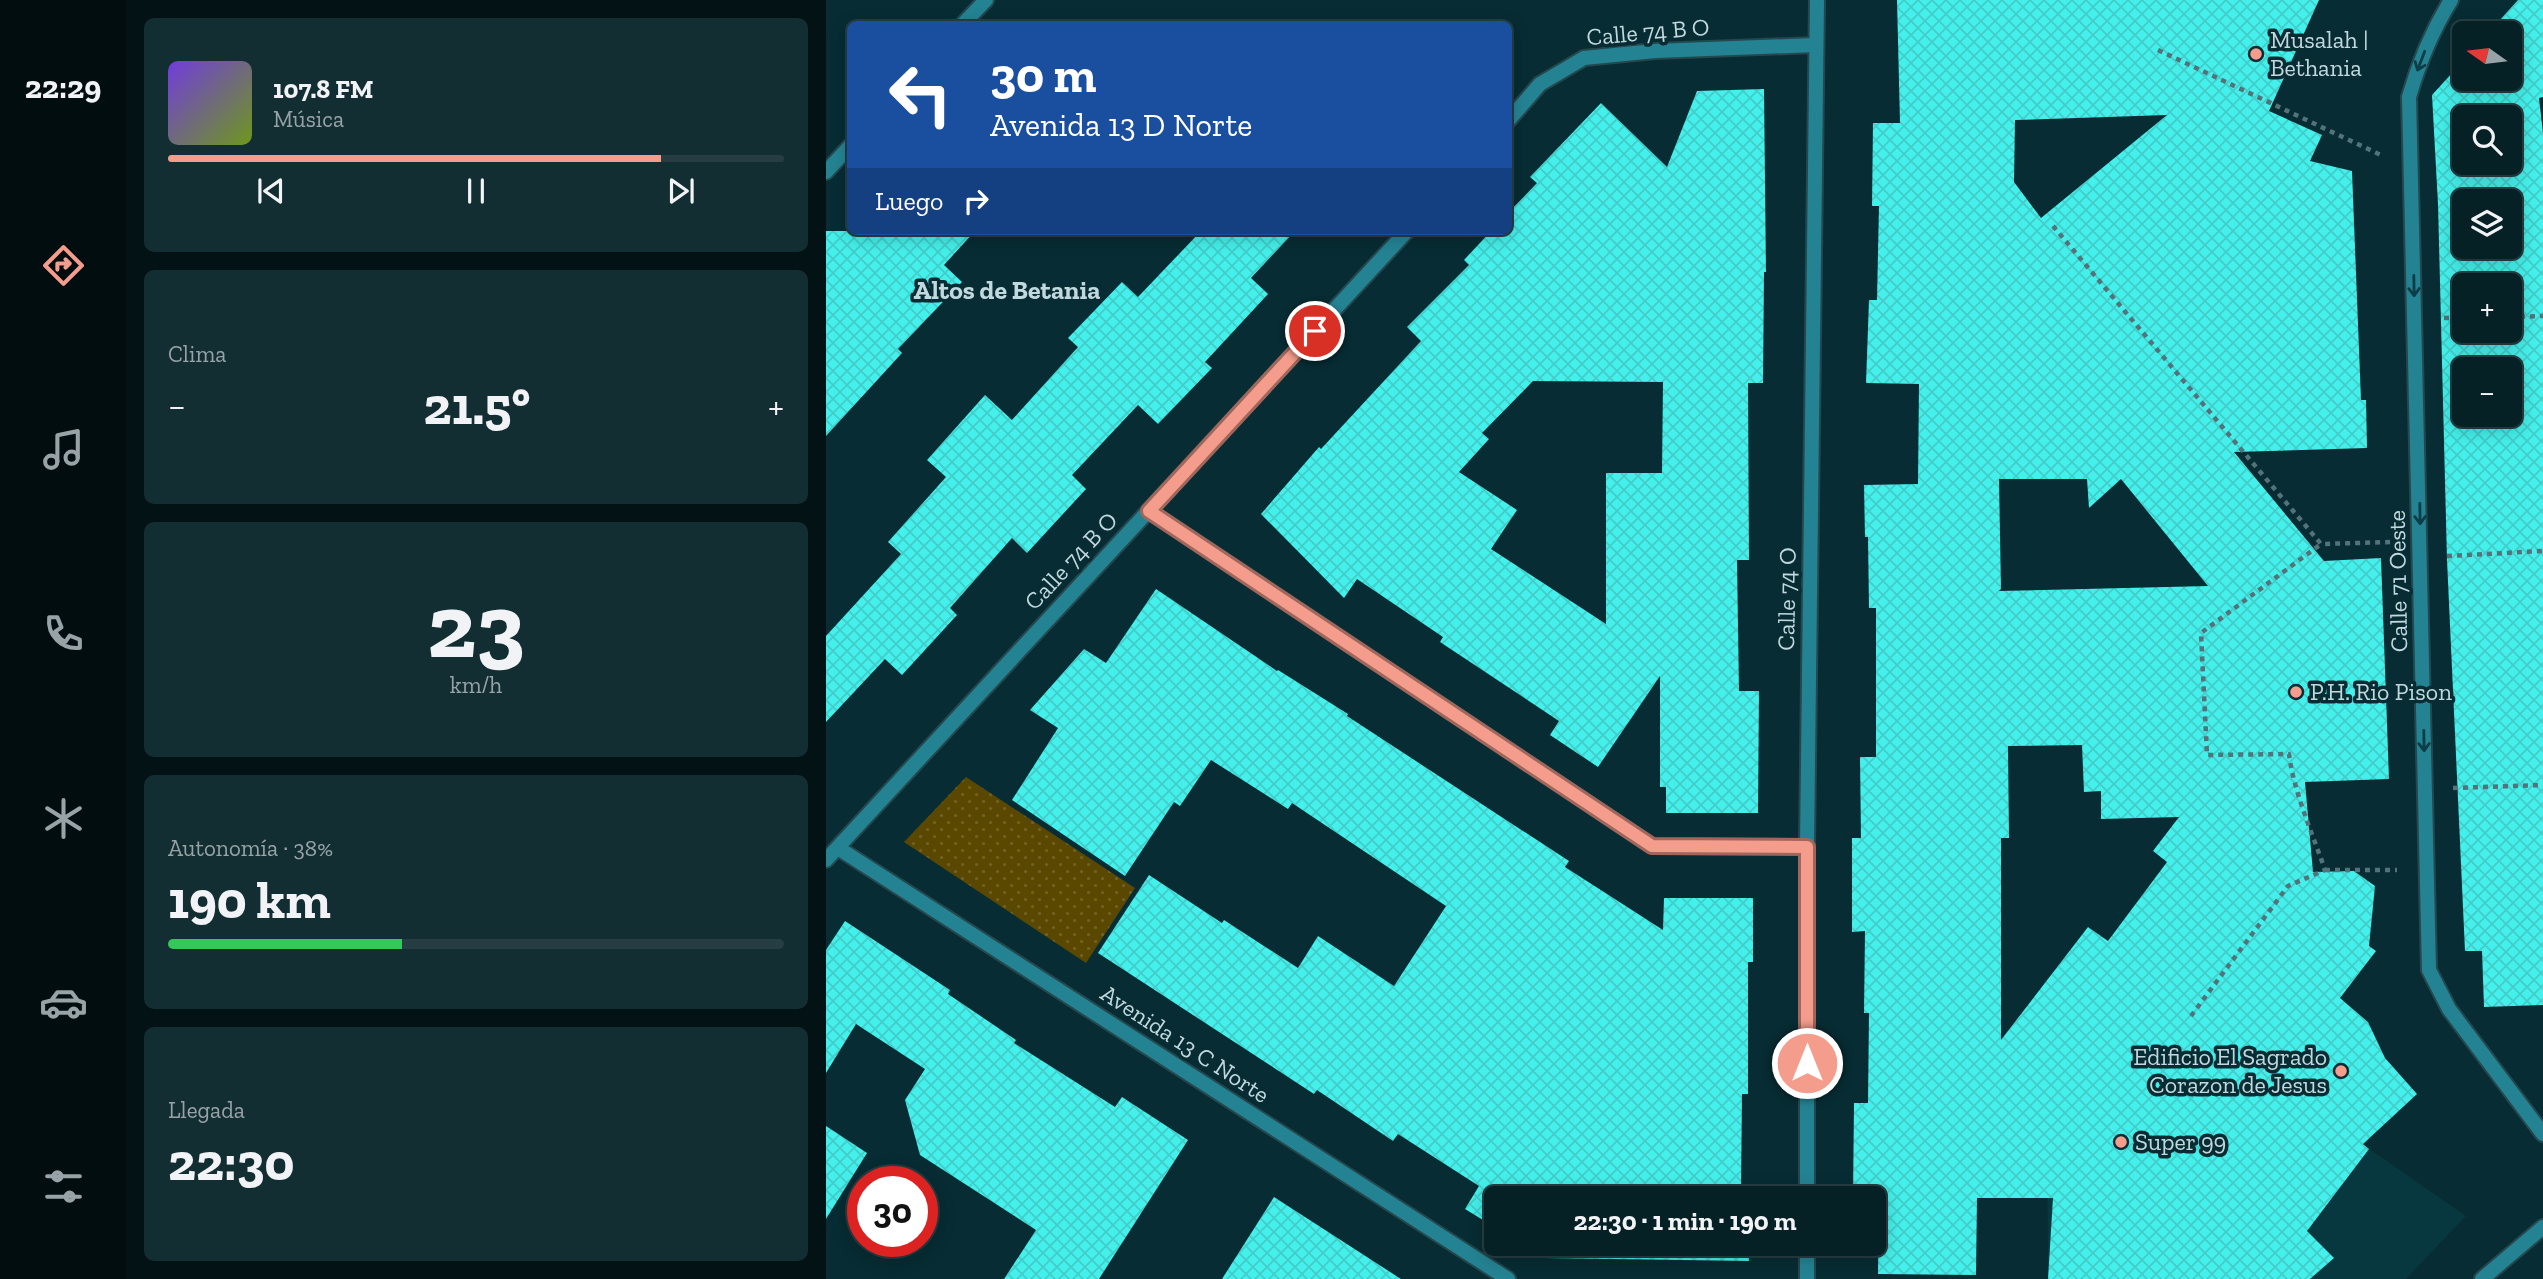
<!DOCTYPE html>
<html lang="es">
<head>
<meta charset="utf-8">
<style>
  :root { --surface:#052126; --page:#132e32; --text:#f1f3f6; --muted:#97a3a7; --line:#263e43; --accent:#f49d8c }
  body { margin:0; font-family:"Zilla Slab",serif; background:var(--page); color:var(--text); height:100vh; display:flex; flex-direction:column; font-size:26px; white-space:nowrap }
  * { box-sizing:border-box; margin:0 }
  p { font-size:23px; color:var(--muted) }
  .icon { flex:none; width:38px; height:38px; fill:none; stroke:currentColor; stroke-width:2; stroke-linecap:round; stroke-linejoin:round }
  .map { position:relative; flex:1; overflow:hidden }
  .drawer { display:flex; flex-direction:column; gap:18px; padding:18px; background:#031215; width:700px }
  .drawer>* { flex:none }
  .top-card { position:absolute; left:21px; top:21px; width:665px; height:214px; border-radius:10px; box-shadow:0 4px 18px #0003,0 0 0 2px var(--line); background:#1a4fa0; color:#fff; overflow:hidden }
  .needle { width:46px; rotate:284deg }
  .buttons { position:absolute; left:1626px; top:21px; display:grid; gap:14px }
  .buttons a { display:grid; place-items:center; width:70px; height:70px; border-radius:10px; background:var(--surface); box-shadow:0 4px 18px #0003,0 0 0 2px var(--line); font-size:35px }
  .speed { position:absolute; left:21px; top:1166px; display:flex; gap:14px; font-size:35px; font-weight:700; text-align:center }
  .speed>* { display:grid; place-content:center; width:91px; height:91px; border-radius:50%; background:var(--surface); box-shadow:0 4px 18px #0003,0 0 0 2px var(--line); line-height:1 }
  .speed .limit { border:10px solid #d22; background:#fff; color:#111 }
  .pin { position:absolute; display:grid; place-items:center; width:60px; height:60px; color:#fff; margin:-30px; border:4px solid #fff; border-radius:50%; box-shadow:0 2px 7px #0007 }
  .me { position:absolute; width:77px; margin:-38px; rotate:0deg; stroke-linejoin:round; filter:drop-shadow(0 0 5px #0008) }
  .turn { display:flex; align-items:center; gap:24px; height:147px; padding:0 28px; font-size:32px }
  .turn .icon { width:91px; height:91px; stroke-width:2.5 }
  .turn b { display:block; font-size:49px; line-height:60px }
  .then { display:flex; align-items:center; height:66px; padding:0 28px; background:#0003; gap:14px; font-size:26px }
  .big { font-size:52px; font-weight:700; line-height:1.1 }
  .drawer .tile { flex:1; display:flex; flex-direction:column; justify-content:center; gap:10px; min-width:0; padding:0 24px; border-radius:10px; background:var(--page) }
  .drawer .dial { align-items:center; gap:0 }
  .dial b { font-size:91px; line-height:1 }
  .song { display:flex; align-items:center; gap:21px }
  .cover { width:84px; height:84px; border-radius:10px; background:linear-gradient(135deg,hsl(260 70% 55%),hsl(80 70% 35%)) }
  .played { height:7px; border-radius:4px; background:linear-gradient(90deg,var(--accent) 80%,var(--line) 80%) }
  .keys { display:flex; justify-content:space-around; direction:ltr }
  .heat { display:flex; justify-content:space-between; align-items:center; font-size:38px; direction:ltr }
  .charge { height:10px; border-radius:5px; background:linear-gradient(90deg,#34c759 38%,var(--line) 0) }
  .trip { position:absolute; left:658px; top:1186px; width:402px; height:70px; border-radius:10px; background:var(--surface); box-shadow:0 4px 18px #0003,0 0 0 2px var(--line); font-weight:700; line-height:70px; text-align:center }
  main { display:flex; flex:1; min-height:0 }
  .dock { display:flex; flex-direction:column; width:126px; justify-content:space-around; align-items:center; background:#020d0f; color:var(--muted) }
  .dock .icon { width:49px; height:49px }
  .dock .current { color:var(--accent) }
  .dock b { font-size:32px; color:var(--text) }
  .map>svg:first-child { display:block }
</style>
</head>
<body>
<main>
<nav class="dock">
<b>22:29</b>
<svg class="icon current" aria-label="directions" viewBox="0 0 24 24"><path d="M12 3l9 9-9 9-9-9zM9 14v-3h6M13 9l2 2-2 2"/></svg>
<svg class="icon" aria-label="music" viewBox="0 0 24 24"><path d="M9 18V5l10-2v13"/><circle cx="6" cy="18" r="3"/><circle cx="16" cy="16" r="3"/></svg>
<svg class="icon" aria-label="phone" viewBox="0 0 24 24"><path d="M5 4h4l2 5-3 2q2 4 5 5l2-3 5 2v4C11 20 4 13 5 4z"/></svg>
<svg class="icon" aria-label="climate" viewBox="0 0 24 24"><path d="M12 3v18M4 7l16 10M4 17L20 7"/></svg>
<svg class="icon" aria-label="car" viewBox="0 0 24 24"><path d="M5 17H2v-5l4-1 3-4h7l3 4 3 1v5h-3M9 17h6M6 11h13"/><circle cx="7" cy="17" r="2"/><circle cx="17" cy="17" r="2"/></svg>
<svg class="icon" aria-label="filters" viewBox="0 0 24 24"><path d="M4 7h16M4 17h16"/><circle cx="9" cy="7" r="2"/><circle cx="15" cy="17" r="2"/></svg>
</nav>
<section class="drawer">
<div class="tile">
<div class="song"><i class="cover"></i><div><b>107.8 FM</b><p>Música</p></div></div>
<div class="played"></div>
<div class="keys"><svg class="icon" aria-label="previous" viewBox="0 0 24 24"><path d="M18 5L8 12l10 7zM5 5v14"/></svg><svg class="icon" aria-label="pause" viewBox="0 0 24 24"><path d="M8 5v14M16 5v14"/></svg><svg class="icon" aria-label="next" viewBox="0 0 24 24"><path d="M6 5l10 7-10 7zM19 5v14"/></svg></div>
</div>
<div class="tile"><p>Clima</p>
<div class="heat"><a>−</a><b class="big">21.5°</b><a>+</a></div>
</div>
<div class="tile dial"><b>23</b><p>km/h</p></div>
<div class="tile"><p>Autonomía · 38%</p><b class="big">190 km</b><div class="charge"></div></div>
<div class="tile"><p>Llegada</p><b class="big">22:30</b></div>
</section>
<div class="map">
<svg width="1717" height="1279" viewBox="0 0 1717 1279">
  <defs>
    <pattern id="grass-dots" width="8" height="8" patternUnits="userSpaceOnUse" patternTransform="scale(1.75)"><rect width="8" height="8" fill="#5a4800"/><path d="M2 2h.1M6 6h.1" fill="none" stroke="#706225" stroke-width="1.8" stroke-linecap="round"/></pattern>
    <pattern id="building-cross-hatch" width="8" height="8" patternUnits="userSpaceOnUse" patternTransform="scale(1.75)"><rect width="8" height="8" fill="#44f0eb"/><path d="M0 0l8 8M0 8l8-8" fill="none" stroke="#42cdc9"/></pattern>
  </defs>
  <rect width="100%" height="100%" fill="#072c33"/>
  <path fill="#07373f" d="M1220 1003 1450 1084 1640 1216 1580 1279H1222Z"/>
  <path fill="url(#grass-dots)" d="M140 777 309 888 260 963 78 842Z"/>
  <g fill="url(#building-cross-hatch)" fill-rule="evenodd">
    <path d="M1071 0H1493L1443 111 1496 135 1484 161 1526 171 1535 400H1540L1541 448 1408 452 1498 561 1555 558 1563 779 1479 782 1487 872 1528 871 1549 886 1543 946 1550 951 1514 998 1542 1022 1559 1058 1591 1094 1537 1144 1543 1149 1481 1231 1508 1258 1484 1279H1222L1227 1198H1151L1150 1275 1052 1274 1053 1197H1027L1028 1103H1042L1043 1013H1038L1039 931 1026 932V838H1035L1034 757H1050V608H1043L1042 537H1039L1038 485 1092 484 1093 384 1040 383 1043 300H1051L1053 206H1046L1047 123H1074ZM1341 115 1215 218 1188 182 1189 120ZM1173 479H1261L1263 508 1295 479 1382 586 1173 591 1175 589ZM1256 745 1258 792 1275 791V819L1353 817 1327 851 1341 862 1282 941 1262 927 1175 1040V838H1183L1182 746Z"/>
    <path d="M1692 0H1717V97L1713 98 1717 133V1005L1658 1007 1656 951H1639L1621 560 1612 204 1606 95 1638 60V79H1684V33H1662ZM1638 117H1684V163H1638ZM1638 201H1684V247H1638ZM1638 285H1684V331H1638ZM1638 369H1684V415H1638Z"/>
    <path d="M938 89 940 272H938L937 383H922L923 560H911L913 691H933L932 813H840V787H834V676L772 767 724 735 733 721 614 642 617 637 531 579 518 598 435 514 493 447 495 449 595 341 581 327 643 265 638 260 665 231H682V213L711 183 704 177 775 103 841 167 871 91ZM707 381 837 382 836 473H780V624L665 549 691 510 633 472 663 439 656 433Z"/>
    <path d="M0 231H149L118 265 136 282 72 349 76 353 0 436Z"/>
    <path d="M375 231H469L425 278 442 294 379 362 386 368 332 424 312 405 246 475 260 489 201 553 186 538 124 608 131 615 76 675 59 659 0 722V636L75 554 62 542 120 477 101 460 159 395 186 420 252 347 242 338 296 282 312 297Z"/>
    <path d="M330 589 451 671 452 670 522 714 521 716 743 861 739 867 837 930 838 898H927V962H922V1094H916L915 1192H924V1199H670V1228L639 1209 653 1186 572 1134 567 1141 491 1090 488 1094 272 953 323 875 396 923 398 920 472 968 492 936 568 986 620 906 466 803 462 809 385 760 354 806 348 802 299 876 186 800 232 728 204 710 258 649 280 663Z"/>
    <path d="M19 921 124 990 122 994 190 1040 188 1043 289 1107 296 1097 362 1140 273 1279H178L210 1230 94 1155 79 1100 99 1069 30 1024 0 1073V950Z"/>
    <path d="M0 1126 41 1153 0 1219Z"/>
    <path d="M448 1197 575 1279H396Z"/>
    <path d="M695 1244H923V1261L718 1258Z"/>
  </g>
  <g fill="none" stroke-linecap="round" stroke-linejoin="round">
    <defs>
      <g id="minor">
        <path d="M1625 0C1606 31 1593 62 1583 97L1603 970 1623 1009 1717 1134"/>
        <path d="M137 24 160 0"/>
        <path d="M682 121 714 84 758 58 829 51 989 45"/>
        <path d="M0 172 24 146"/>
        <path d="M323 511 826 846 981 847"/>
        <path d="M12 848 682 1279"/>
        <path d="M0 860 581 231"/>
        <path d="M981 1199V847L991 0"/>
        <path d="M981 1279V1244"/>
      </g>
      <path id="tertiary" d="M1656 1279 1717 1227"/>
    </defs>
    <use href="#minor" stroke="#25484e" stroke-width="18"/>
    <use href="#tertiary" stroke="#25484e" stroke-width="18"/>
    <g stroke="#537279" stroke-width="4.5" stroke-dasharray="5 5" stroke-linecap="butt">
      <path d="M1332 50 1557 156"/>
      <path d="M1227 226 1495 544 1565 542"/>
      <path d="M1684 317 1717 316"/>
      <path d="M1618 318 1638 317"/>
      <path d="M1621 556 1717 551"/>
      <path d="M1627 788 1717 785"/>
      <path d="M1499 870H1571"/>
      <path d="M1365 1016 1462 886 1499 870C1486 832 1468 793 1463 754L1381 755 1375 633 1495 544"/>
    </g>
    <use href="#minor" stroke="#248393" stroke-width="14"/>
    <use href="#tertiary" stroke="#248393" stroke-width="14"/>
  </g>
  <defs><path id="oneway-shaft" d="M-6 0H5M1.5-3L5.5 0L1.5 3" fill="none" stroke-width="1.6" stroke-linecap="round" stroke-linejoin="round" transform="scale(1.75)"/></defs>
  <g stroke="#0d3d46">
    <use href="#oneway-shaft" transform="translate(1595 61) rotate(111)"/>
    <use href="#oneway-shaft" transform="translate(1588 286) rotate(89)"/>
    <use href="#oneway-shaft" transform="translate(1594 514) rotate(89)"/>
    <use href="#oneway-shaft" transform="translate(1598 741) rotate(89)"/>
  </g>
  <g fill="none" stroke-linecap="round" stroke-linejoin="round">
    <defs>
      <path id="route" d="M489 331 323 511 826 846 981 847V1063"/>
    </defs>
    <use href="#route" stroke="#9f665b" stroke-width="18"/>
    <use href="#route" stroke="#f49d8c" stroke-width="12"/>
  </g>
  <g fill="#f49d8c" stroke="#072c33" stroke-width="2.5">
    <circle cx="1430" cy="54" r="7"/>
    <circle cx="1470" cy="692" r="7"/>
    <circle cx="1515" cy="1071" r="7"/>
    <circle cx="1295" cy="1142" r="7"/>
  </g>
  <g text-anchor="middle" stroke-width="7" stroke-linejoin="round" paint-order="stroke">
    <g font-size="24" fill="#c1d9de" stroke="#072c33">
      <text transform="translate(822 32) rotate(-5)" y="8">Calle 74 B O</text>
      <text transform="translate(245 561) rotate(-47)" y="8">Calle 74 B O</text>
      <text transform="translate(1572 581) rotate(-91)" y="8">Calle 71 Oeste</text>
      <text transform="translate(961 599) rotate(-89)" y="8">Calle 74 O</text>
      <text transform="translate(359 1044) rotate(33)" y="8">Avenida 13 C Norte</text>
    </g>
    <g font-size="24" fill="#c1d9de" stroke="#072c33" text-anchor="start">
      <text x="1444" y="48">Musalah |<tspan x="1444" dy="28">Bethania</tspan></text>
      <text x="1484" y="700">P.H. Rio Pison</text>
      <text x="1501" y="1065" text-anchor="end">Edificio El Sagrado<tspan x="1501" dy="28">Corazon de Jesus</tspan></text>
      <text x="1309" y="1150">Super 99</text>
    </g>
    <g font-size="26" font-weight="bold" fill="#c1d9de" stroke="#072c33">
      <text x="181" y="299">Altos de Betania</text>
    </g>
  </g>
</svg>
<div class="buttons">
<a><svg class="needle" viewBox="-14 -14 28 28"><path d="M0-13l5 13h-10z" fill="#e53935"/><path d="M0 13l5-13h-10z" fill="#97a3a7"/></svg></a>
<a><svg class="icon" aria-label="search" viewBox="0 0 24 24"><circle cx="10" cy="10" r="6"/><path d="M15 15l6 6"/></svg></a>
<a><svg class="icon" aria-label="layers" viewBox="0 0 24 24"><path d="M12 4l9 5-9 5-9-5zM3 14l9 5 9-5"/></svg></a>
<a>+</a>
<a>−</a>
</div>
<div class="speed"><div class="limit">30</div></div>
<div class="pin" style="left:489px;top:331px;background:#d93025"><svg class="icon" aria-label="arrive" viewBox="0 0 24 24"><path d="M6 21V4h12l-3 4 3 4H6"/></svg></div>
<svg class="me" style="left:981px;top:1063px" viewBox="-20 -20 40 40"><circle r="17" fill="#f49d8c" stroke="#fff" stroke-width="3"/><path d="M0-11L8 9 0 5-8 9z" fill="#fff"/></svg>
<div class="trip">22:30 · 1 min · 190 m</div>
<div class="top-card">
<div class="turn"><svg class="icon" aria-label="left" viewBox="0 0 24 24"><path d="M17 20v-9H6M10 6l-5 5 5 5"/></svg><div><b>30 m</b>Avenida 13 D Norte</div></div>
<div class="then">Luego<svg class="icon" aria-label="right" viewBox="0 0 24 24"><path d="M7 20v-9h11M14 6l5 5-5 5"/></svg></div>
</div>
</div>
</main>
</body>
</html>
